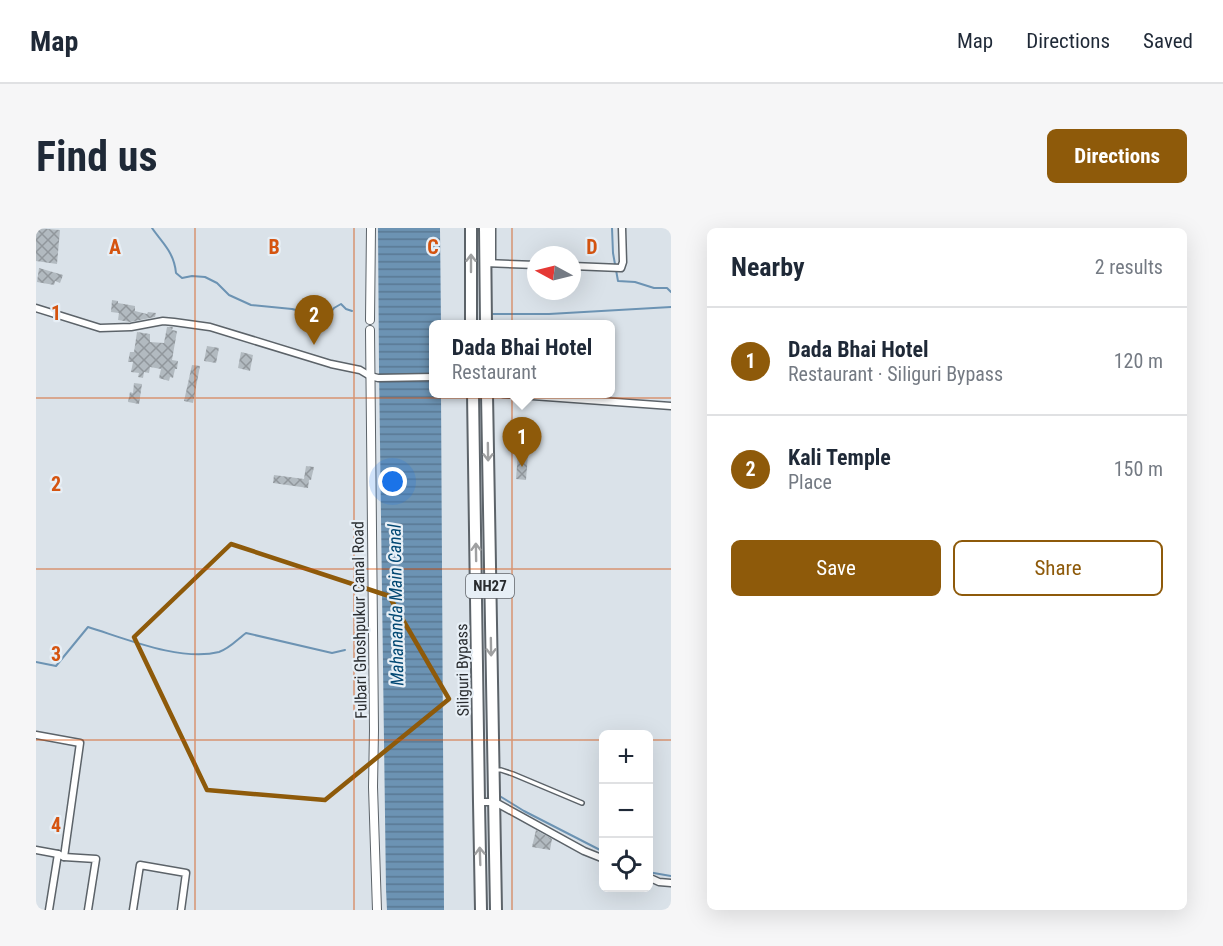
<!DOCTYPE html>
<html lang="en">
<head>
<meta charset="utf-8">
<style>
  :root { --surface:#fff; --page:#f6f6f7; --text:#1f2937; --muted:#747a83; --line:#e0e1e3; --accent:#8e5a0a }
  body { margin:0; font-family:"Roboto Condensed",sans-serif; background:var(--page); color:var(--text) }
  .controls { position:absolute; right:18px; bottom:18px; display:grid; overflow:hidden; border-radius:9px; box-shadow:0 6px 24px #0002 }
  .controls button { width:54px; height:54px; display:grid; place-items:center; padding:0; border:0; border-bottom:2px solid var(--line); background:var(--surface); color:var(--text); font:30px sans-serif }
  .compass { position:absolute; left:491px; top:18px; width:54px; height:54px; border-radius:50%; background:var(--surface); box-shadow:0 6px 24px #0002; rotate:277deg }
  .you { position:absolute; left:357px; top:254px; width:21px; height:21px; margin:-15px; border:4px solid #fff; border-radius:50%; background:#1a73e8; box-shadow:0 0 0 9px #1a73e833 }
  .badge { display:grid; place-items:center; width:39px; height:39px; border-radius:50%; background:var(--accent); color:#fff; font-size:20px; font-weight:700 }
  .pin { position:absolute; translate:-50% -50px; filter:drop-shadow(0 2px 3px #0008) }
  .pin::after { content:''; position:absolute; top:32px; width:21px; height:18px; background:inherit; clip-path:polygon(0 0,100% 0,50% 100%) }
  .popup { position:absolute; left:393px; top:92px; width:186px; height:78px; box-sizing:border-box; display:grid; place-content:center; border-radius:9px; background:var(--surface); filter:drop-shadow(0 2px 4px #0005); font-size:20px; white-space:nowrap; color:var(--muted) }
  .popup b { font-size:22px; color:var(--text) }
  .popup::after { content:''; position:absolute; left:50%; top:100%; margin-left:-12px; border:12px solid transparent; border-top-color:var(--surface) }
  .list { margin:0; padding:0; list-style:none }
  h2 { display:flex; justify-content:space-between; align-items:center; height:78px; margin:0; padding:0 24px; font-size:26px }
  h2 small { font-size:20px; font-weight:400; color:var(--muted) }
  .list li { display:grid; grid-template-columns:39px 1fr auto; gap:18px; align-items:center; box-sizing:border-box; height:108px; padding:0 24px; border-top:2px solid var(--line) }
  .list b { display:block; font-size:22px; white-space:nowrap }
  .list p { margin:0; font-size:20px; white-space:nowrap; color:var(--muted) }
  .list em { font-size:20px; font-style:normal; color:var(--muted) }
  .actions { display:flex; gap:12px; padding:18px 24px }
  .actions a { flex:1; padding:14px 0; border:2px solid var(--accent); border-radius:9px; text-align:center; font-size:21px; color:var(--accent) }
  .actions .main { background:var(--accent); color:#fff }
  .icon { flex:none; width:33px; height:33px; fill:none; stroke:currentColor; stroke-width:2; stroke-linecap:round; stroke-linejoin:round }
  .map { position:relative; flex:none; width:635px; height:682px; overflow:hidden; border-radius:9px }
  header { display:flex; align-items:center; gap:36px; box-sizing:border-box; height:84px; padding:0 30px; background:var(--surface); border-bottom:2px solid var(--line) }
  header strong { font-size:28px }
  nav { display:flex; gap:33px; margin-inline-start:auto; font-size:21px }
  .intro { display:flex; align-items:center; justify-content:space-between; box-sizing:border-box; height:144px; padding:0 36px }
  h1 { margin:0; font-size:42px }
  .button { padding:15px 27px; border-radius:9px; background:var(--accent); color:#fff; font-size:21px; font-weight:700 }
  main { display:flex; gap:36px; padding:0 36px }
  aside { flex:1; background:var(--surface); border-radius:9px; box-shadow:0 6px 24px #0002 }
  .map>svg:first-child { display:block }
  .water { fill:url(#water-rules) }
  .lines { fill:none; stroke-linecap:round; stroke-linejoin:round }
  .stream { stroke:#6c93b3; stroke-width:2 }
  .building { fill:url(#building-cross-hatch) }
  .service-casing { stroke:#5c6369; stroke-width:6 }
  .minor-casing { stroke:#5c6369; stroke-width:9 }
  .tertiary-casing { stroke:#5c6369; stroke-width:10 }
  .trunk-casing { stroke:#5c6369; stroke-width:14 }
  .service { stroke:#fff; stroke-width:3 }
  .minor { stroke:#fff; stroke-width:6 }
  .tertiary { stroke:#fff; stroke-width:8 }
  .trunk { stroke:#fff; stroke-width:10 }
  .oneway { stroke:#9fa0a1 }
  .marked { fill:none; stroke:#8e5a0a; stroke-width:4.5; stroke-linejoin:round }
  .grid { fill:none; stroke:#d55410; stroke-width:1.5; stroke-opacity:0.55 }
  .labels { text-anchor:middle; stroke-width:4.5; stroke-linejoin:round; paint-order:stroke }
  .shield { fill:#e7eff6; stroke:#62666b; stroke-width:1.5 }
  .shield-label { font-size:15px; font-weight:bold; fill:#292c2f }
  .street-label { font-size:16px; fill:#292c2f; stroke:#e7eff6 }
  .water-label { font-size:18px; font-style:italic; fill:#014772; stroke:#e7eff6 }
  .grid-label { font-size:20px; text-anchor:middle; font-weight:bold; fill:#d55410; stroke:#e7eff6; stroke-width:4.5; stroke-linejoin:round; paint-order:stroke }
</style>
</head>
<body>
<header>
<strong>Map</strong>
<nav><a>Map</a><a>Directions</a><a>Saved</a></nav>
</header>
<div class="intro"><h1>Find us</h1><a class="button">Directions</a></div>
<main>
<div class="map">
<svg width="635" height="682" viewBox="0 0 635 682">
  <defs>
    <pattern id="water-rules" width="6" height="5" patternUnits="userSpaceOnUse" patternTransform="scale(1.5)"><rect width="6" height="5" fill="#6c93b3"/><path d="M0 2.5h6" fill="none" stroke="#597892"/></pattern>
    <pattern id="building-cross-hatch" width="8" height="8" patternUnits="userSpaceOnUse" patternTransform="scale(1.5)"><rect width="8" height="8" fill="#b2bac0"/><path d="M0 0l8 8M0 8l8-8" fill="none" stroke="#91979c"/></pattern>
  </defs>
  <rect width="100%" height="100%" fill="#dae2e9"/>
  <path class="water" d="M342,0h62l1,96 -7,1v69h7l3,516h-57l-1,-21 -7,-520z"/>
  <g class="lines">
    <g class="stream">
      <path d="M116,0c11,16 22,24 24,45l6,5 10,-2 13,1 12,6 12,12 22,10 41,4 17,4 9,4 11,-2 5,-7 7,-4 5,5 6,2"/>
      <path d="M576,0l1,25 5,28 17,1 19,6h13l4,4"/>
      <path d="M452,86h61l122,-7"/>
      <path d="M0,434l20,4 32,-39c36,11 93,35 131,25 10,-3 19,-13 27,-19l86,20 13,-3"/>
      <path d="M462,567l26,16 80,41"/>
      <path d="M612,644l23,4"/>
    </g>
  </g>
  <g class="building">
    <path d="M0,0l24,2 -3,34 -21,-3z"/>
    <path d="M3,40l24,7 -3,8 -5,-2 -1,4 -17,-3z"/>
    <path d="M76,72l6,1v2l17,3v5l12,3 1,-2 8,1 -1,4 -25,5 -12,-2 1,-7 -8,-1z"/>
    <path d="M131,99h6l-1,3 5,1 -5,29 6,1 -1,8h-2l-2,9 -3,-1 -1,4 -10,-3 2,-9 -11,-2 -1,6 -5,-1 -1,6 -5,-1 1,-4 -8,-1 2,-10h-5l2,-10h4l3,-20 13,2v8l14,1z"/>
    <path d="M171,118l12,2 -3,15 -12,-2z"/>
    <path d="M205,124l12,3 -3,16 -12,-3z"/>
    <path d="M156,137l8,1 -7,37 -9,-2z"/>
    <path d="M98,155l8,1 -3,20 -11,-2 2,-10 3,1z"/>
    <path d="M482,225l10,1 -2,26 -10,-1z"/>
    <path d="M270,238l8,1 -3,13h-2l-1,8 -35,-5 1,-8 30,4z"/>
    <path d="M500,602l16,9 -2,11 -18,-3z"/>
  </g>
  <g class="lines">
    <g class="service-casing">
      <path id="service" d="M460,542h5l12,4 69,29"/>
    </g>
    <g class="minor-casing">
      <g id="minor">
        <path d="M456,0v35"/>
        <path d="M449,35l51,2"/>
        <path d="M536,38l49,2 2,-6 -1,-34"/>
        <path d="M0,80l64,20 31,-1 32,-6 11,1 36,5 121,37 29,6 10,6 8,2 56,-1"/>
        <path d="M467,166l168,12"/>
        <path d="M0,507l44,8 -16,114"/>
        <path d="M443,574h16l89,49 20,8"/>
        <path d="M0,622l22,4 6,3 32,2 -8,51"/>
        <path d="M612,649l11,5 12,1"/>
        <path d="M13,682l9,-56"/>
        <path d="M97,682l7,-45 46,8 -5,37"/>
      </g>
    </g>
    <g class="tertiary-casing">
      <g id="tertiary">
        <path d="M334,92l1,-92"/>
        <path d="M334,102l4,400 -1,57 4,123"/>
      </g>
    </g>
    <g class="trunk-casing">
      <g id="trunk">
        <path d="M435,0v97"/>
        <path d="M449,0l1,97"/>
        <path d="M437,166l6,408 2,108"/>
        <path d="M451,166l9,516"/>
      </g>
    </g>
    <use href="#service" class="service"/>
    <use href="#minor" class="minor"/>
    <use href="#tertiary" class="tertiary"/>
    <use href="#trunk" class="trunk"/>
  </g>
  <defs><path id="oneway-shaft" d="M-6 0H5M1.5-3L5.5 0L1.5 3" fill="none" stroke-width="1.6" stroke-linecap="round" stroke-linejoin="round" transform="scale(1.5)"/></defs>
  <g class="oneway">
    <use href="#oneway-shaft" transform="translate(435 35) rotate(-90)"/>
    <use href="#oneway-shaft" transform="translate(452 224) rotate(89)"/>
    <use href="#oneway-shaft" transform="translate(440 324) rotate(-91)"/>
    <use href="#oneway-shaft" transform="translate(455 419) rotate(89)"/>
    <use href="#oneway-shaft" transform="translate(444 628) rotate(-92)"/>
  </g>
  <path class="marked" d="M195,316l158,52 60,103 -124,101 -118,-10 -73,-153z"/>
  <path class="grid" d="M159,0v682M318,0v682M476,0v682M0,170h635M0,341h635M0,512h568M612,512h23"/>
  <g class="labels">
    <rect class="shield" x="430" y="346" width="48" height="24" rx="4.5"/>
    <g class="shield-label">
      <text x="454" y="363">NH27</text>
    </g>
    <g class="street-label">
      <text transform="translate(323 392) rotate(-91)" y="6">Fulbari Ghoshpukur Canal Road</text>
      <text transform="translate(426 442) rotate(-91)" y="6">Siliguri Bypass</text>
    </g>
    <g class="water-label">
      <text transform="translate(360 377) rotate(-91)" y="6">Mahananda Main Canal</text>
    </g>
  </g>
  <g class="grid-label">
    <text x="79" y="26">A</text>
    <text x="238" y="26">B</text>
    <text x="397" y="26">C</text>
    <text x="556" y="26">D</text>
    <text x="20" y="92">1</text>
    <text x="20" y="263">2</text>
    <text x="20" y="433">3</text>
    <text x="20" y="604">4</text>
  </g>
</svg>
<div class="controls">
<button>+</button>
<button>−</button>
<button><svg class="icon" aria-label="locate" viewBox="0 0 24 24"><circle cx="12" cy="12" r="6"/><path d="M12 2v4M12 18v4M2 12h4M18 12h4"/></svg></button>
</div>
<svg class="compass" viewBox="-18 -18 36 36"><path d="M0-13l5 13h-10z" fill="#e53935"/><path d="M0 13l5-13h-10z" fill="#747a83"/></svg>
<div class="you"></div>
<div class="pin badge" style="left:486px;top:239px">1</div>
<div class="popup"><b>Dada Bhai Hotel</b>Restaurant</div>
<div class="pin badge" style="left:278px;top:117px">2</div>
</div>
<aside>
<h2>Nearby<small>2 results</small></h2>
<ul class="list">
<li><span class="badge">1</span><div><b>Dada Bhai Hotel</b><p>Restaurant · Siliguri Bypass</p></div><em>120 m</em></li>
<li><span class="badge">2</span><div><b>Kali Temple</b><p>Place</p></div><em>150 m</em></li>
</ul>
<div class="actions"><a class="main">Save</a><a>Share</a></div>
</aside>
</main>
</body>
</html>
